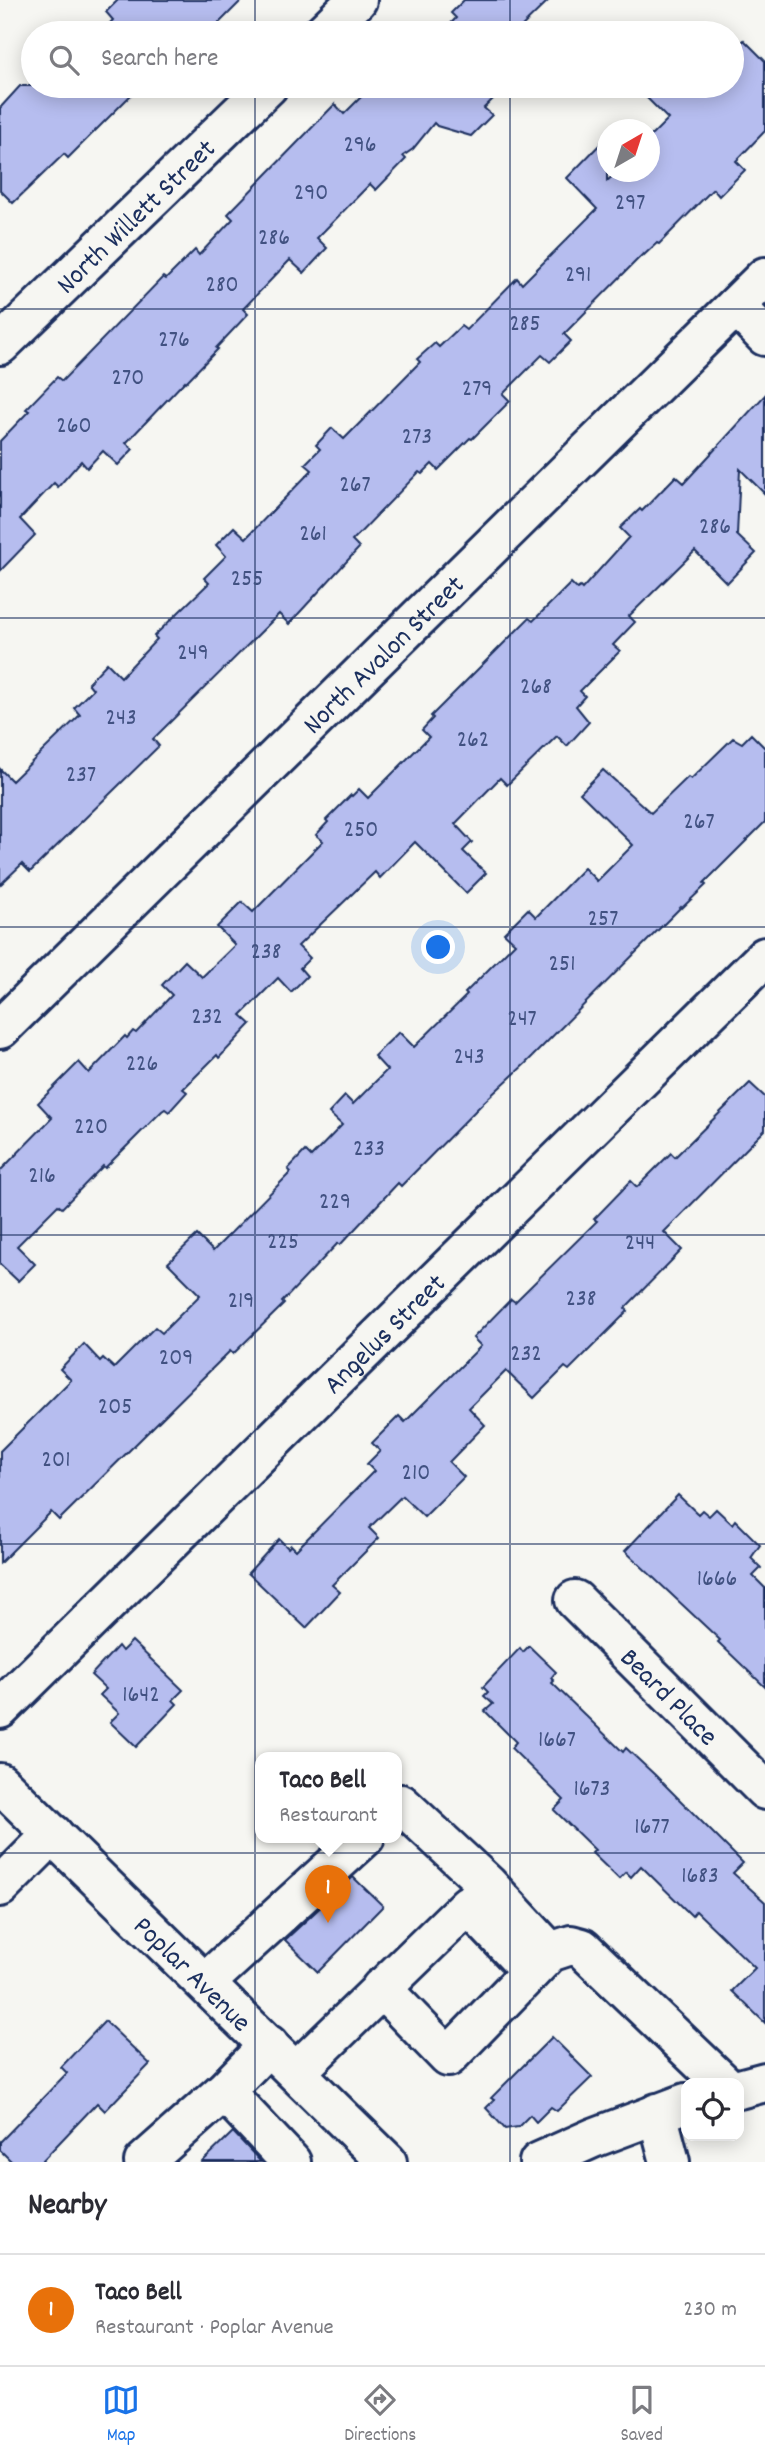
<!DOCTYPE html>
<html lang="en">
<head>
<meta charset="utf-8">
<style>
  :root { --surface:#fff; --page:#f2f2f3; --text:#2b2b33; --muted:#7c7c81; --line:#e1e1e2; --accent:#1a73e8 }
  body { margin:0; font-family:Dekko,sans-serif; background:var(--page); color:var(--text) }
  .controls { position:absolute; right:21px; bottom:21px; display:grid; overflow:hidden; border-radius:14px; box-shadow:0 4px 18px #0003 }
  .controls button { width:63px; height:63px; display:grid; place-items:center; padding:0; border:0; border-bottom:2px solid var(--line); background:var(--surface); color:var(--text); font:35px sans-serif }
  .compass { position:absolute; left:597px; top:119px; width:63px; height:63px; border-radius:50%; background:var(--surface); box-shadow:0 4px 18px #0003; rotate:39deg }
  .you { position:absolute; left:439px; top:948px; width:24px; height:24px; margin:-18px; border:5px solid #fff; border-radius:50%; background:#1a73e8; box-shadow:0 0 0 10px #1a73e833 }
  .badge { display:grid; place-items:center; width:46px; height:46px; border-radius:50%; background:var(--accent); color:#fff; font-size:23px; font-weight:700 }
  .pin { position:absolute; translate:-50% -58px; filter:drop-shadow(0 2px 4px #0008) }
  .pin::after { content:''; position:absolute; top:37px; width:24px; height:21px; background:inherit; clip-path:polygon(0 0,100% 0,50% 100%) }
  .popup { position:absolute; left:255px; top:1752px; width:147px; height:91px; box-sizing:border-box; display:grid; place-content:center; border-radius:14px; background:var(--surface); filter:drop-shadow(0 2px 5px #0005); font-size:23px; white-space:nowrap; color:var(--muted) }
  .popup b { font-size:26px; color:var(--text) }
  .popup::after { content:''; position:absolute; left:50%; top:100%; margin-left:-14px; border:14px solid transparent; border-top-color:var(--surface) }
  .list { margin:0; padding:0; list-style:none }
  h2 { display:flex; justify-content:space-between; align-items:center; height:91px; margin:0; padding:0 28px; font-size:30px }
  h2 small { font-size:23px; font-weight:400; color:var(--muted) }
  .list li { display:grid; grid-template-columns:46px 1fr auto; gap:21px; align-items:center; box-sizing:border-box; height:112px; padding:0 28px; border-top:2px solid var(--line) }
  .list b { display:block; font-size:26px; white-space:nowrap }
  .list p { margin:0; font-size:23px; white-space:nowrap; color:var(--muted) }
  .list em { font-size:23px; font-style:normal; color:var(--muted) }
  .icon { flex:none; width:38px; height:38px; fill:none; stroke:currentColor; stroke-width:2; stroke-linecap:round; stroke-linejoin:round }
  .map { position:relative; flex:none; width:765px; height:2162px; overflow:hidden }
  .search { position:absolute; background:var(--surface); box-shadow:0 4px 18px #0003; left:21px; right:21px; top:21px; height:77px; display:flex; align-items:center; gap:18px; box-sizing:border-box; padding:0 24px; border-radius:38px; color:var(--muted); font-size:26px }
  .sheet { height:203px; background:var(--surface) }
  nav { display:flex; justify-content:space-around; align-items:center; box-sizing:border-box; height:98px; border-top:2px solid var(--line); background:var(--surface); font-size:19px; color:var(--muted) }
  nav a { display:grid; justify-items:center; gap:4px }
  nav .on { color:var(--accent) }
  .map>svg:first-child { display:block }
  .building { fill:#b6bdef; stroke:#1b2f5e; stroke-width:2 }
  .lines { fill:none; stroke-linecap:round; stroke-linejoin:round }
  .minor-casing { stroke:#1b2f5e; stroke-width:44 }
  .major-casing { stroke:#1b2f5e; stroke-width:44 }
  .minor { stroke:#f6f6f2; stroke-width:38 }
  .major { stroke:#f6f6f2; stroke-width:38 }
  .grid { fill:none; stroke:#1b2f5e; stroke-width:2; stroke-opacity:0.55 }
  .labels { text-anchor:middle; stroke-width:7; stroke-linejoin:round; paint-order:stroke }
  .number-label { font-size:24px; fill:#425282 }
  .street-label { font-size:28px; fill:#1b2f5e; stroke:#f6f6f2 }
</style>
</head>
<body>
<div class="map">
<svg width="765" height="2162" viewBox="0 0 765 2162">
  <rect width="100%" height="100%" fill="#f6f6f2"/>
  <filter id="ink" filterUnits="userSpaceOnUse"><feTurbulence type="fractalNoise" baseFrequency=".0143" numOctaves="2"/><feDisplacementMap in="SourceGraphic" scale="14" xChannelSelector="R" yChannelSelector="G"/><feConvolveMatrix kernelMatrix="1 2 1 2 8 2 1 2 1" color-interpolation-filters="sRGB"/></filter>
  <g filter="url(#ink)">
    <g class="building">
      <path d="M118,0h124l-33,33h-109l13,-13 -7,-8z"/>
      <path d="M464,0h85l-34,33h-73l14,-15 -5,-5z"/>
      <path d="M744,40l21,21v70l-29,30 9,9 -26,26 -6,-7 -54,55 -2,-1 -13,12 -1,-1 -79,80 7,7 -21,21 -8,-7 -39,39 7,7 -38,38 -2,-1 -32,32 -6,-6 -10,10 -3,-2 -67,69 7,7 -70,76 -10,-10 -126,125 6,7 -129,126 -8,-8 -22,21v-116l12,12 68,-66 -6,-7 19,-19 -5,-6 19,-20 14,14 36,-38 -3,-3 55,-53 -5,-5 22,-22 -10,-11 18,-18 12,11 66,-68 -7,-6 15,-15 -4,-4 16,-17 12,11 76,-77 -3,-3 18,-16 4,4 22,-21 5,4 51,-52 5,6 75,-75 -30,-31 40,-41v44l10,-9h32v-34l19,-19 -33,-33h97v-34z"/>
      <path d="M20,86h120l-72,72 -4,-4 -51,49 -13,-13v-82z"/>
      <path d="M372,86h134l-22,22 8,7 -21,21 -34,-10 -3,-3 -21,26 -10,7 3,3 -30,31 -6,-6 -53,54 10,10 -23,25 -14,-13 -47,49 5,5 -32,34 2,1 -32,33 -1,-1 -59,62 7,6 -15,16 -15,-14 -16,17 -6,-7 -23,26 -4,-4 -34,36 15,16 -35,36v-130l29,-30 -3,-2 31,-32 5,4 101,-104 3,2 29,-29 4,5 34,-36 -5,-5 107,-110 9,10z"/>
      <path d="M765,395v99l-25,-25 -3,66 19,18 -29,30 -32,-32 -66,65 6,6 -22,23 7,6 -40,40 5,5 -9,10 13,16 -22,24 -10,-10 -50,49 -7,-7 -45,46 17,18 -9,9 23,22 -20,20 -51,-51 -35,36 -5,-6 -77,74 12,12 -10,10 7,8 -16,16 -13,-14 -37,37 10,9 -32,34 -2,-3 -34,34 4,3 -18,20 -4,-3 -3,2 -57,57 -2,-2 -41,42 -4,-3 -41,41 18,18 -17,17 -18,-17v-93l52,-53 -14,-15 41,-41 10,11 36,-37 2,2 6,-7 3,2 36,-38 -10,-10 23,-24 17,16 33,-32 -18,-18 25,-25 11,10 70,-71 -7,-6 12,-13 -2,-2 25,-25 1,1 7,-7 9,9 61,-61 -7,-7 11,-12 -2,-2 98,-98 4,3 38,-38 6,6 3,-2 2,2 47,-52 -9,-9 20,-19 2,2 34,-35 8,7z"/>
      <path d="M751,734l14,14v74l-61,61 2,2 -24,23 -1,-1 -155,156 -42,39 -83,84 -3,-3 -58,62 -2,-2 -56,59 2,2 -51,50 -3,-3 -171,169 -8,-8 -51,51v-112l71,-71 -11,-11 24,-25 16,17 3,-3 11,10 41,-41 7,6 38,-38 -32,-32 29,-28 16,16 78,-79 -3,-3 17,-18 6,6 31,-32 -13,-12 16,-17 8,8 34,-34 -13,-14 25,-24 15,15 53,-52 -2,-2 50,-50 -11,-10 24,-24 8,8 48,-49 13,13 36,-36 -53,-52 23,-23 48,43 37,-36 3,2 42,-41 9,5z"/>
      <path d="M750,1083l15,14v33l-101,102 18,18 -57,58 3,3 -59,59 -4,-3 -31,31 -28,-27 -37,37 16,17 -36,37 15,15 -40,40 -22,-21 -33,32 10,10 -47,47 8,7 -34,36 -58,-55 31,-34 9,9 3,-3 5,5 78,-79 -7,-7 13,-13 -8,-8 27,-27 6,6 76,-76 -8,-8 38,-39 4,3 82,-81 -3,-2 37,-38 6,6 34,-34 4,4z"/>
      <path d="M678,1495l20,19 4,-4 7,6 7,-7 16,15 3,-4 25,25 -9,13 10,10 -8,8 12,12v99l-47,-45 2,-2 -95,-89z"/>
      <path d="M132,1641l51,49 -10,10 4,4 -41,43 -26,-25 9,-9 -19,-18 6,-6 -15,-14 27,-29 4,5z"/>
      <path d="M529,1646l27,26 -5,6 3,3 -2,2 71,69 3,-4 29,27 88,88 -10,10 32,29v121l-33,-32 23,-23 -59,-57 -4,5 -51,-50 -10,11 -5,-5 -7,7 -27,-26 3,-3 -41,-40 10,-10 -53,-52 5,-6 -31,-31 8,-7 -9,-8 4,-4 -5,-5 37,-39 3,4z"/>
      <path d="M353,1877l30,29 -65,66 -33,-32z"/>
      <path d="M105,2021l45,43 -45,47 -8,-8 -56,59h-29l-12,-12v-8l67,-69 -6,-6z"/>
      <path d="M552,2037l40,40 -35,34 -6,-4 -15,15 -6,-7 -12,12 -13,2 -19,-21 8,-8 -3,-2z"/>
      <path d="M233,2132l28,30h-59z"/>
    </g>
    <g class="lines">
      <g class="minor-casing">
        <g id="minor">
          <path d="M323,33l34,-33"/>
          <path d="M736,306l29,30"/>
          <path id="s1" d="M0,345l268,-259"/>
          <path id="s2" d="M0,1029l765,-752"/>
          <path id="s3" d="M575,1600l190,190"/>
          <path id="s4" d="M0,1709l765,-752"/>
          <path d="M396,1809l5,-5 86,80 63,68"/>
          <path d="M0,1887l53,-53"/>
          <path d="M205,1983l160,-146"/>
          <path d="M381,1988l67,69 102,-105 21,-7 11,3 141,135"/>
          <path d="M296,2072l172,-167 63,66"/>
          <path d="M739,2089l26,-7"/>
          <path d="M224,2091l67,71"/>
          <path d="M657,2113l13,49"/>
          <path d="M144,2162l80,-71 45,-46"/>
          <path d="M539,2162l54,-24 93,-35"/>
        </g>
      </g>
      <g class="major-casing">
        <g id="major">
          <path id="s5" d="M0,1783l387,379"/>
        </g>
      </g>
      <use href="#minor" class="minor"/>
      <use href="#major" class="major"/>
    </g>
  </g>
  <path class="grid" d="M255,0v33M510,0v33M255,86v2076M510,86v2076M0,309h765M0,618h765M0,927h765M0,1235h765M0,1544h765M0,1853h765"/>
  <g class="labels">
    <g class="number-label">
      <text x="360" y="151">296</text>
      <text x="311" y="199">290</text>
      <text x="630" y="209">297</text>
      <text x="274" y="244">286</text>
      <text x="578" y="281">291</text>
      <text x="222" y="291">280</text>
      <text x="525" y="330">285</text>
      <text x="174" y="346">276</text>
      <text x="128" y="384">270</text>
      <text x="477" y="395">279</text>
      <text x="74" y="432">260</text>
      <text x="417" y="443">273</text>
      <text x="355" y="491">267</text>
      <text x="715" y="533">286</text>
      <text x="313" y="540">261</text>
      <text x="247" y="585">255</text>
      <text x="193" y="659">249</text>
      <text x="536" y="693">268</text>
      <text x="121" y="724">243</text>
      <text x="473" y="746">262</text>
      <text x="81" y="781">237</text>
      <text x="699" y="828">267</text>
      <text x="361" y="836">250</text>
      <text x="603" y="925">257</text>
      <text x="266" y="958">238</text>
      <text x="562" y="970">251</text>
      <text x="207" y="1023">232</text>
      <text x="522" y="1025">247</text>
      <text x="469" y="1063">243</text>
      <text x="142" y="1070">226</text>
      <text x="91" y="1133">220</text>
      <text x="369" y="1155">233</text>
      <text x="42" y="1182">216</text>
      <text x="335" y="1208">229</text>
      <text x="283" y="1248">225</text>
      <text x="640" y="1249">244</text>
      <text x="581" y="1305">238</text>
      <text x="241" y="1307">219</text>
      <text x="526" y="1360">232</text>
      <text x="176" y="1364">209</text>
      <text x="115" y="1413">205</text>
      <text x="56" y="1466">201</text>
      <text x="416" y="1479">210</text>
      <text x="717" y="1585">1666</text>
      <text x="141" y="1701">1642</text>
      <text x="557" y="1746">1667</text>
      <text x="592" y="1795">1673</text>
      <text x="652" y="1833">1677</text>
      <text x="700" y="1882">1683</text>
    </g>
    <g class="street-label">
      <text dy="10" stroke="none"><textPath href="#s1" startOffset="187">North Willett Street</textPath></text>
      <text dy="10" stroke="none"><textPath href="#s2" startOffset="536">North Avalon Street</textPath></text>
      <text dy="10" stroke="none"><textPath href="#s4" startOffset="537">Angelus Street</textPath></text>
      <text dy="10" stroke="none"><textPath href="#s3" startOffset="135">Beard Place</textPath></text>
      <text dy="10" stroke="none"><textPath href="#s5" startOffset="271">Poplar Avenue</textPath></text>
    </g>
  </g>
</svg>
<div class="controls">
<button><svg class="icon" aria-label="locate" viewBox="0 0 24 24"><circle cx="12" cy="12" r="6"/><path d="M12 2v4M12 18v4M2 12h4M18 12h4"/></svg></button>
</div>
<svg class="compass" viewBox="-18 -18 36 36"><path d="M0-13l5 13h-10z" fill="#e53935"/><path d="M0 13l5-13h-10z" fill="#7c7c81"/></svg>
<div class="you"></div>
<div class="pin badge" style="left:328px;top:1923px;background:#e8710a">1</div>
<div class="popup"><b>Taco Bell</b>Restaurant</div>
<div class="search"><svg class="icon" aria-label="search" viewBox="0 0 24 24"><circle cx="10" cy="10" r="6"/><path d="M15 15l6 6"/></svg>Search here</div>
</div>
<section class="sheet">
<h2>Nearby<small></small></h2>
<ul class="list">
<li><span class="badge" style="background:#e8710a">1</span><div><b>Taco Bell</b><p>Restaurant · Poplar Avenue</p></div><em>230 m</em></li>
</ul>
</section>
<nav>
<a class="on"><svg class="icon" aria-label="map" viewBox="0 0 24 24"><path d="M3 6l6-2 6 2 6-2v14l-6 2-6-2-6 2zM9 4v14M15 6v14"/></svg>Map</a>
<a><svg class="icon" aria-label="directions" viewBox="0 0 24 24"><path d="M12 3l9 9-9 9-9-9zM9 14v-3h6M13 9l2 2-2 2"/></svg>Directions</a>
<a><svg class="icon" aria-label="saved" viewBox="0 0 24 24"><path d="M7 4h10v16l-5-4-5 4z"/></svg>Saved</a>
</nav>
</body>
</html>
